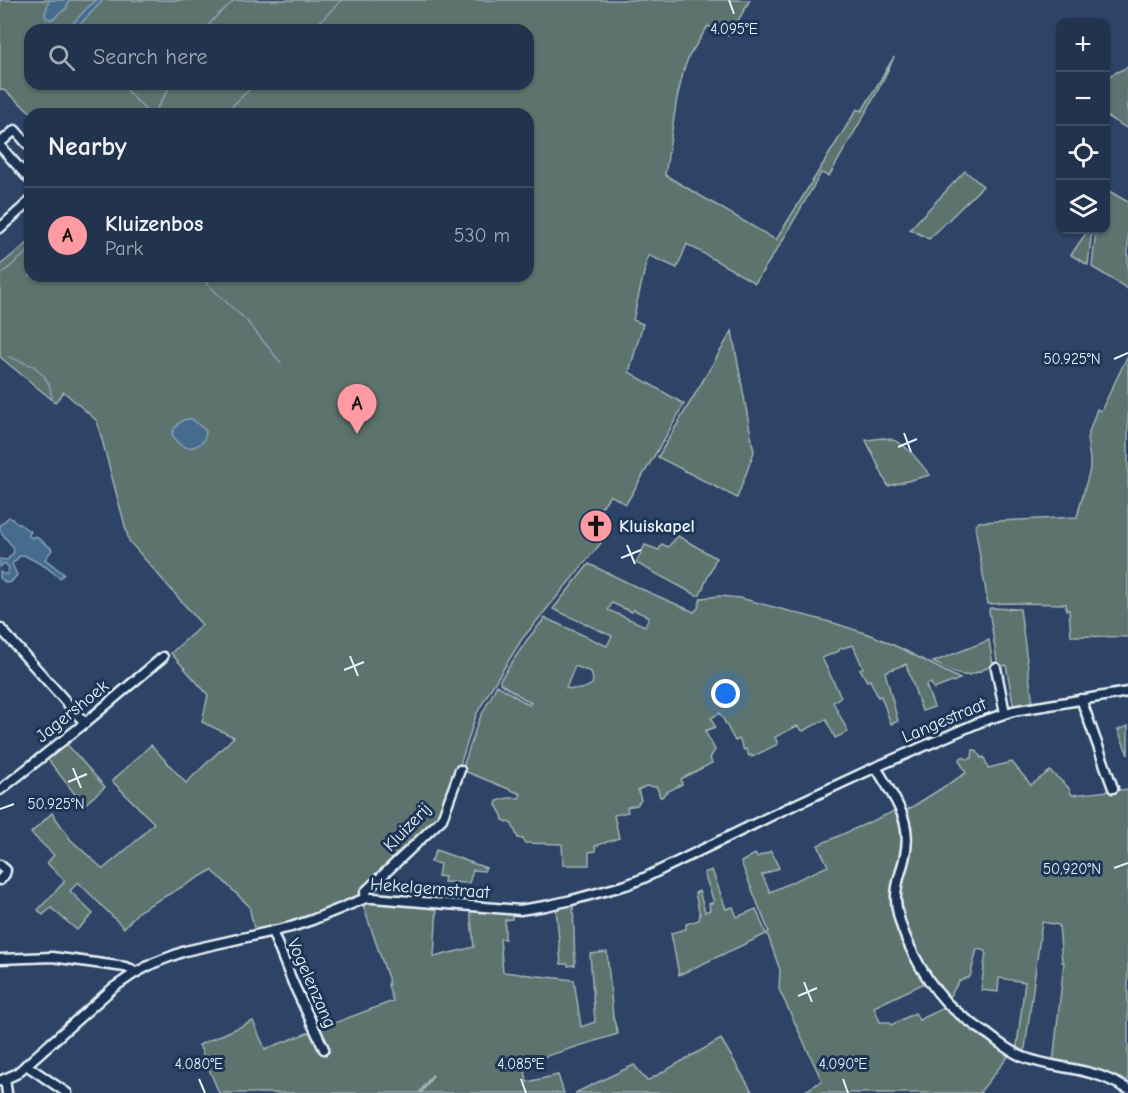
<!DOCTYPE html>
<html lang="en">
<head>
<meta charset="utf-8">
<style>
  :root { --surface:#22334d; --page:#2e3f57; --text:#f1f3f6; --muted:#a2aab6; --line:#3f4e65; --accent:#ff9aa2 }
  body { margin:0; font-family:"Comic Neue",sans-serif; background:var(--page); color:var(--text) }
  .controls { position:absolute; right:18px; top:18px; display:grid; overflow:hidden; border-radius:12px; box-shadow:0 2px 4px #0004 }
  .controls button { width:54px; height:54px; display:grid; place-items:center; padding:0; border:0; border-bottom:2px solid var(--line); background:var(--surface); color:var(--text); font:30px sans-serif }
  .you { position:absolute; left:726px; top:694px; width:21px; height:21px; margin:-15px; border:4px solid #fff; border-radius:50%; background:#1a73e8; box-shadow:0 0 0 9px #1a73e833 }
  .badge { display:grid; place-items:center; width:39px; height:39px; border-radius:50%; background:var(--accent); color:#111; font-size:20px; font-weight:700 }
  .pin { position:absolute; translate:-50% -50px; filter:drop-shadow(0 2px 3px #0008) }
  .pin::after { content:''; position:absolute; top:32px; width:21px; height:18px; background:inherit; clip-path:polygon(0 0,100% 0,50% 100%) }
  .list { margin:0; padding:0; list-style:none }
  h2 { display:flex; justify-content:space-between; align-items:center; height:78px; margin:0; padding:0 24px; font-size:26px }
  h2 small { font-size:20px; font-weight:400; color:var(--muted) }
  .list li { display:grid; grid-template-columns:39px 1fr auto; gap:18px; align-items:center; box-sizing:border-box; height:96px; padding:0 24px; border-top:2px solid var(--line) }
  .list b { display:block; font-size:22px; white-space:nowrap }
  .list p { margin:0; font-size:20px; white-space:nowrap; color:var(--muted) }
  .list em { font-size:20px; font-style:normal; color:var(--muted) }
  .icon { flex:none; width:33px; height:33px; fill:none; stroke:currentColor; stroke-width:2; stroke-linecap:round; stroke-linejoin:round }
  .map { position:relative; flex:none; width:1128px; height:1093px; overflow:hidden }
  .search { position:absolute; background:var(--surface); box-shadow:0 2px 4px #0004; left:24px; top:24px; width:510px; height:66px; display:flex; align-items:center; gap:15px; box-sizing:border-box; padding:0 21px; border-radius:18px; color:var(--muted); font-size:22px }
  .panel { position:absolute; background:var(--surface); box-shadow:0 2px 4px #0004; left:24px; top:108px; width:510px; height:174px; border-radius:18px }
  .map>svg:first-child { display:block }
  .green { fill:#5d736e; stroke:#a2b2b3; stroke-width:1.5; fill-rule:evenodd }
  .water { fill:#456c8d; stroke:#86a1b8; stroke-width:1.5 }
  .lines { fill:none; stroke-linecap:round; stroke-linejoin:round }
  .stream { stroke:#86a1b8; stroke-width:1.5 }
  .minor-casing { stroke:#e8f1f8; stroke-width:13 }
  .minor { stroke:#1d3557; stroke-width:8 }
  .ticks { fill:none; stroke:#e8f1f8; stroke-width:2 }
  .labels { text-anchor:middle; stroke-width:6; stroke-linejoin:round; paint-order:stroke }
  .poi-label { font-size:18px; font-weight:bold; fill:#e8f1f8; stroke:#1d3557; text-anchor:start }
  .street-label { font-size:18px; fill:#e8f1f8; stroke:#1d3557 }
  .ticks-label { font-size:15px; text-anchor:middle; fill:#e8f1f8; stroke:#1d3557; stroke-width:6; stroke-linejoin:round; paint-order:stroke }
</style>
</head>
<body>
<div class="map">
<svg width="1128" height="1093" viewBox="0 0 1128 1093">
  <rect width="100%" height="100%" fill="#2d4467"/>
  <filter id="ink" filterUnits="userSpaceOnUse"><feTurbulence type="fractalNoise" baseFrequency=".0167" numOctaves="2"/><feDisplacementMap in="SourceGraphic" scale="12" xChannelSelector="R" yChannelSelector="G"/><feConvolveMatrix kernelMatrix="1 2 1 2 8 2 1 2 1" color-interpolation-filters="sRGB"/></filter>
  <g filter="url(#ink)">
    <g class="green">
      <path d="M0,0h750l-21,36 -21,-10 -19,30 -5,13 -7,29 -12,77 111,65 81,-131 5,2 32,-54 -4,9 -16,32 -45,78 -8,-3 -40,70 -26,40 -68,-39 -10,24 -29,-13 -15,65 10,4 -14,48 55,32 -15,27 -43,73 -16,-9 -25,37 16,11 -79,96 -30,48 -16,28 -16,50 -21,55 -83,77c-31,17 -67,27 -101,35l-6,-26 -37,-36 -73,41 -15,17 -46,-46 -8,9 23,23 -16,16 -26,-22 -8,7 -5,-5 27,-29 -18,-18 7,-8 -23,-22 21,-20 19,27 32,29 32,-27 19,-19 -42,-42 39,-36 35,38 48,-46 -32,-15 6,-27 -37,-42 31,-28 -73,-84 -32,-120 -33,-29 -9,10 -55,-45v-92l30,-24v35h498v-162h-495l-28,-23 -5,-2zM30,30h498v54h-498z"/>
      <path d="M1128,67v62l-22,-13v-39z"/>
      <path d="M965,171l18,15 -54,53 -19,-10z"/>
      <path d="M1109,191l19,11v87l-36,-22 4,-37h10v-34z"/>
      <path d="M1088,230h4l-4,35 -17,-10z"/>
      <path d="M732,331l22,121 -17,46 -79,-41z"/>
      <path d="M1128,355v282l-57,-1 -2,-26h-3v-6l-58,-1 -20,1 -13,-78 4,-4 98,-5 13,-48v-9l-3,-22 10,-29 4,2z"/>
      <path d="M883,438c22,1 34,22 47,37l-42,11 -22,-46z"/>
      <path d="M678,536l38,22 -16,37h-4l-60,-32 9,-18 14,5 3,-6 6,3z"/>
      <path d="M589,564l50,24 55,24 4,-4 3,-10 19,-2 20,2 97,26 37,12 30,14 56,29 -26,10 -3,-6 -5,2 8,22 -12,4 -16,-47 -21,8 13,49 -7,3 -10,-28 -3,1 -8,-17 -3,1 -7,-12 3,-1 -10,-23 -14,4v2l-17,7 19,39 -8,5 15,30 -13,6 -9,-19 -23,12 -6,-5 -22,11 3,7 -26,13 -1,-2 -2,1 -3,-7 -2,1 -5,-11 -4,2 -15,-28 -9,5 4,9 -10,4 10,19 -5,8 2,5 -31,16 1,5 -17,9 -3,4h-2l-3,-10 -11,-1 -8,4 3,10 -4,5 -10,2 1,5 -14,3 5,23 -24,8 1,5 -7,1v13h-26l-1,-21 -37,-1 -2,-4 -5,-1 -6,-14 -9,-4 -1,-5 -6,-10 1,-4 11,-3h11l2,-4 -59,-24 16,-48 19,-37 32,20 2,-2 -28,-18 -3,-2v-3l27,-40 18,-22 62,28 5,-10 -59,-27zM612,603l20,9 2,-2 15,7 -4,9 -37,-16zM575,666l16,6 2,8 -1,4c-8,6 -16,6 -26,4z"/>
      <path d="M990,608l30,1 13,95 -19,4 -8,-43 -8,2 -9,-57z"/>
      <path d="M989,640l4,25c-32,16 -30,12 -60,-3z"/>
      <path d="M1128,726v29l-10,-25z"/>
      <path d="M65,742l40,45 -20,17 -4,-2 -35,-45z"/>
      <path d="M973,750h3l5,8 3,-1 4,11 24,-6 19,23 19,-14 18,16 4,8 56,-6v298l-75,-24 11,-101h-2l-3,-37 -17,-3 -18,134 -8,-3 9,-71 -26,-4 -1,14 -17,-2 5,-39 -9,-2 -7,28 -11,4 -12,20 -31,-45 -19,-54 9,-39 -2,-51 62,-39 -7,-13 3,-3 6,2 4,-1z"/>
      <path d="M899,809l6,22 -10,73 34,77 -55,26 6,15h9l2,3 24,-12 4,7 27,-13 65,46 -31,39 1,1h-179l20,-12 -43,-92 1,-19 -13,-37 2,-1 -28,-70 14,-8 2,3 14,-6 8,17 -17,7 8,17 58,-26 -10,-21z"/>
      <path d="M436,850l50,18 -2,3 -11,-1 -4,13 -25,-1 1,-5 -7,-1 2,-12 -9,-2z"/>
      <path d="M712,870l14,39 7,-2 4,10 19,-8 10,25 -87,41 -8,-42 15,-4v-5l13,-4 1,-5 -5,-22 4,-2 6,21 5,-2 -1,-6 5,-2 -10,-29z"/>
      <path d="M369,901l68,5 -3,51 40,-10 -4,-38 42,3v7l-7,1v19h-5l3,33 71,8 7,47 14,-5 -5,-68 17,-2 6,65 5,17 -94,29 3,19 31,-7 6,18h-143l12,-17 -1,-1 -13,18h-200l-20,-48 54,-24 12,28 128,-48 -5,-16h1l-1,-7 -26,-76z"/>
      <path d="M573,903l2,62 -7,1v-2h-7l-5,-57z"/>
      <path d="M721,1039l32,54h-178l59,-28 13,16z"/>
    </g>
    <g class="water">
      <path d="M49,0h20l-3,9 -8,5 -3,4 -5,1 -4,-1 -1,-4z"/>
      <path d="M97,0h6l-28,30h-8l19,-21z"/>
      <path d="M187,419h5l14,12c0,15 -17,21 -28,12 -2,-2 -4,-6 -6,-9 2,-6 8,-14 15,-15z"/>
      <path d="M9,517l22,15 -3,3 4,3 3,-2 16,12 1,2 -7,9 19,15 -4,4 -14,-11 -22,-12 -4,1 -8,8 5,11 -6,7 -5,1 -6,-5v-6l3,2h4l2,-6 -4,-5 -5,4v-8l7,1 7,-8 -1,-5 -13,-16v-6z"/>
    </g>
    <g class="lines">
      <g class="stream">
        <path d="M205,30c8,-12 19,-21 30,-30"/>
        <path d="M311,30l31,-30"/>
        <path d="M121,84l28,30"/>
        <path d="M153,114l19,-30"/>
        <path d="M224,114l31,-30"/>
        <path d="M0,275l30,-25"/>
        <path d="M136,276l1,2 8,-2"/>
        <path d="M188,276l13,4"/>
        <path d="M205,282l17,16"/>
        <path d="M224,300l20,18"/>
        <path d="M246,320l35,43"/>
        <path d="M9,357l24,9"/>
        <path d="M34,366l9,9"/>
        <path d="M44,376l5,8 4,18"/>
      </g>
      <g class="minor-casing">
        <g id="minor">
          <path d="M0,143l15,-13 15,17"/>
          <path d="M0,146l30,34"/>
          <path d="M0,228l30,-27"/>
          <path d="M0,628l85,95"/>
          <path d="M996,668l9,45"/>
          <path d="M1081,699l32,89"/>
          <path d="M876,767c17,30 37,52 29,88 -3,16 -10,29 -9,45 2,32 28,78 49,101 12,13 29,24 44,34 10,8 22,17 34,22 23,9 48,10 71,17 12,3 23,9 34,15"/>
          <path d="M0,790l85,-67 78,-66"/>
          <path d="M0,865l6,5 -1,4 -5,6"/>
          <path d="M366,898l-1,-6 77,-73 18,-49"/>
          <path d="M272,931l21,52 31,66"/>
          <path d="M0,959l52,-2 73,10 6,2 4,4"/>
          <path d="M26,1065l41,28"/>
          <path d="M5,1079l2,14"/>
          <path d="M0,1081l16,-7 97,-86 22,-15 19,-10 31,-12 106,-24 21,-7 54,-22h7l147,12 25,-4 27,-6 54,-15 18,-7 135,-66 97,-45 104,-45 33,-11 115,-19"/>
        </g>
      </g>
      <use href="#minor" class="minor"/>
    </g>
  </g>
  <path class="ticks" d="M729,0l5,14M1114,359l14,-6M904,433l7,19M898,447l19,-8M627,545l8,19M621,558l20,-8M350,656l8,20M344,670l20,-8M73,768l8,20M68,782l19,-8M0,809l14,-5M1114,868l14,-5M804,982l8,20M798,996l19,-8M199,1079l6,14M521,1079l5,14M843,1079l5,14"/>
  <defs>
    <g id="church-disc" transform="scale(1.725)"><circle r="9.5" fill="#ff9aa2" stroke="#1d3557"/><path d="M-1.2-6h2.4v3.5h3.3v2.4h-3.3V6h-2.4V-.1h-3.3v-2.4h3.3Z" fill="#111"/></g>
  </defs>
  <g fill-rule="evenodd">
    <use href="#church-disc" x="596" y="526"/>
  </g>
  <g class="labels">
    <g class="poi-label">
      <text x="619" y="532">Kluiskapel</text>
    </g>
    <g class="street-label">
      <text transform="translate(72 711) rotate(-39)" y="6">Jagershoek</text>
      <text transform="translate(944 720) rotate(-23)" y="6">Langestraat</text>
      <text transform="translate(407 827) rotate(-46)" y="6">Kluizerij</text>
      <text transform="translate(430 888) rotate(4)" y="6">Hekelgemstraat</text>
      <text transform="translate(312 983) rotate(66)" y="6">Vogelenzang</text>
    </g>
  </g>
  <g class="ticks-label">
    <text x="734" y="34">4.095°E</text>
    <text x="1072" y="364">50.925°N</text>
    <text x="56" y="809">50.925°N</text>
    <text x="1072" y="874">50.920°N</text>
    <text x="199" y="1069">4.080°E</text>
    <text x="521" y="1069">4.085°E</text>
    <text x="843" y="1069">4.090°E</text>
  </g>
</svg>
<div class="controls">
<button>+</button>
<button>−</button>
<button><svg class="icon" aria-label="locate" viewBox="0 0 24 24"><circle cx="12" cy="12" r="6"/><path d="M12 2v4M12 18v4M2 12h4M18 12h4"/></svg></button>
<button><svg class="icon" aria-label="layers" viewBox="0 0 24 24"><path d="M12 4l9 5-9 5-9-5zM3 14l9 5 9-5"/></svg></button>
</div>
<div class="you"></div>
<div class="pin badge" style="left:357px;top:434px">A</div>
<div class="search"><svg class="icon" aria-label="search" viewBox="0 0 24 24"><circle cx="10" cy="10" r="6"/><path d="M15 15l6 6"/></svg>Search here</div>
<section class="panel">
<h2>Nearby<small></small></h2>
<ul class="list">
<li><span class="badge">A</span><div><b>Kluizenbos</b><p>Park</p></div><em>530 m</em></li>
</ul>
</section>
</div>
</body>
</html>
